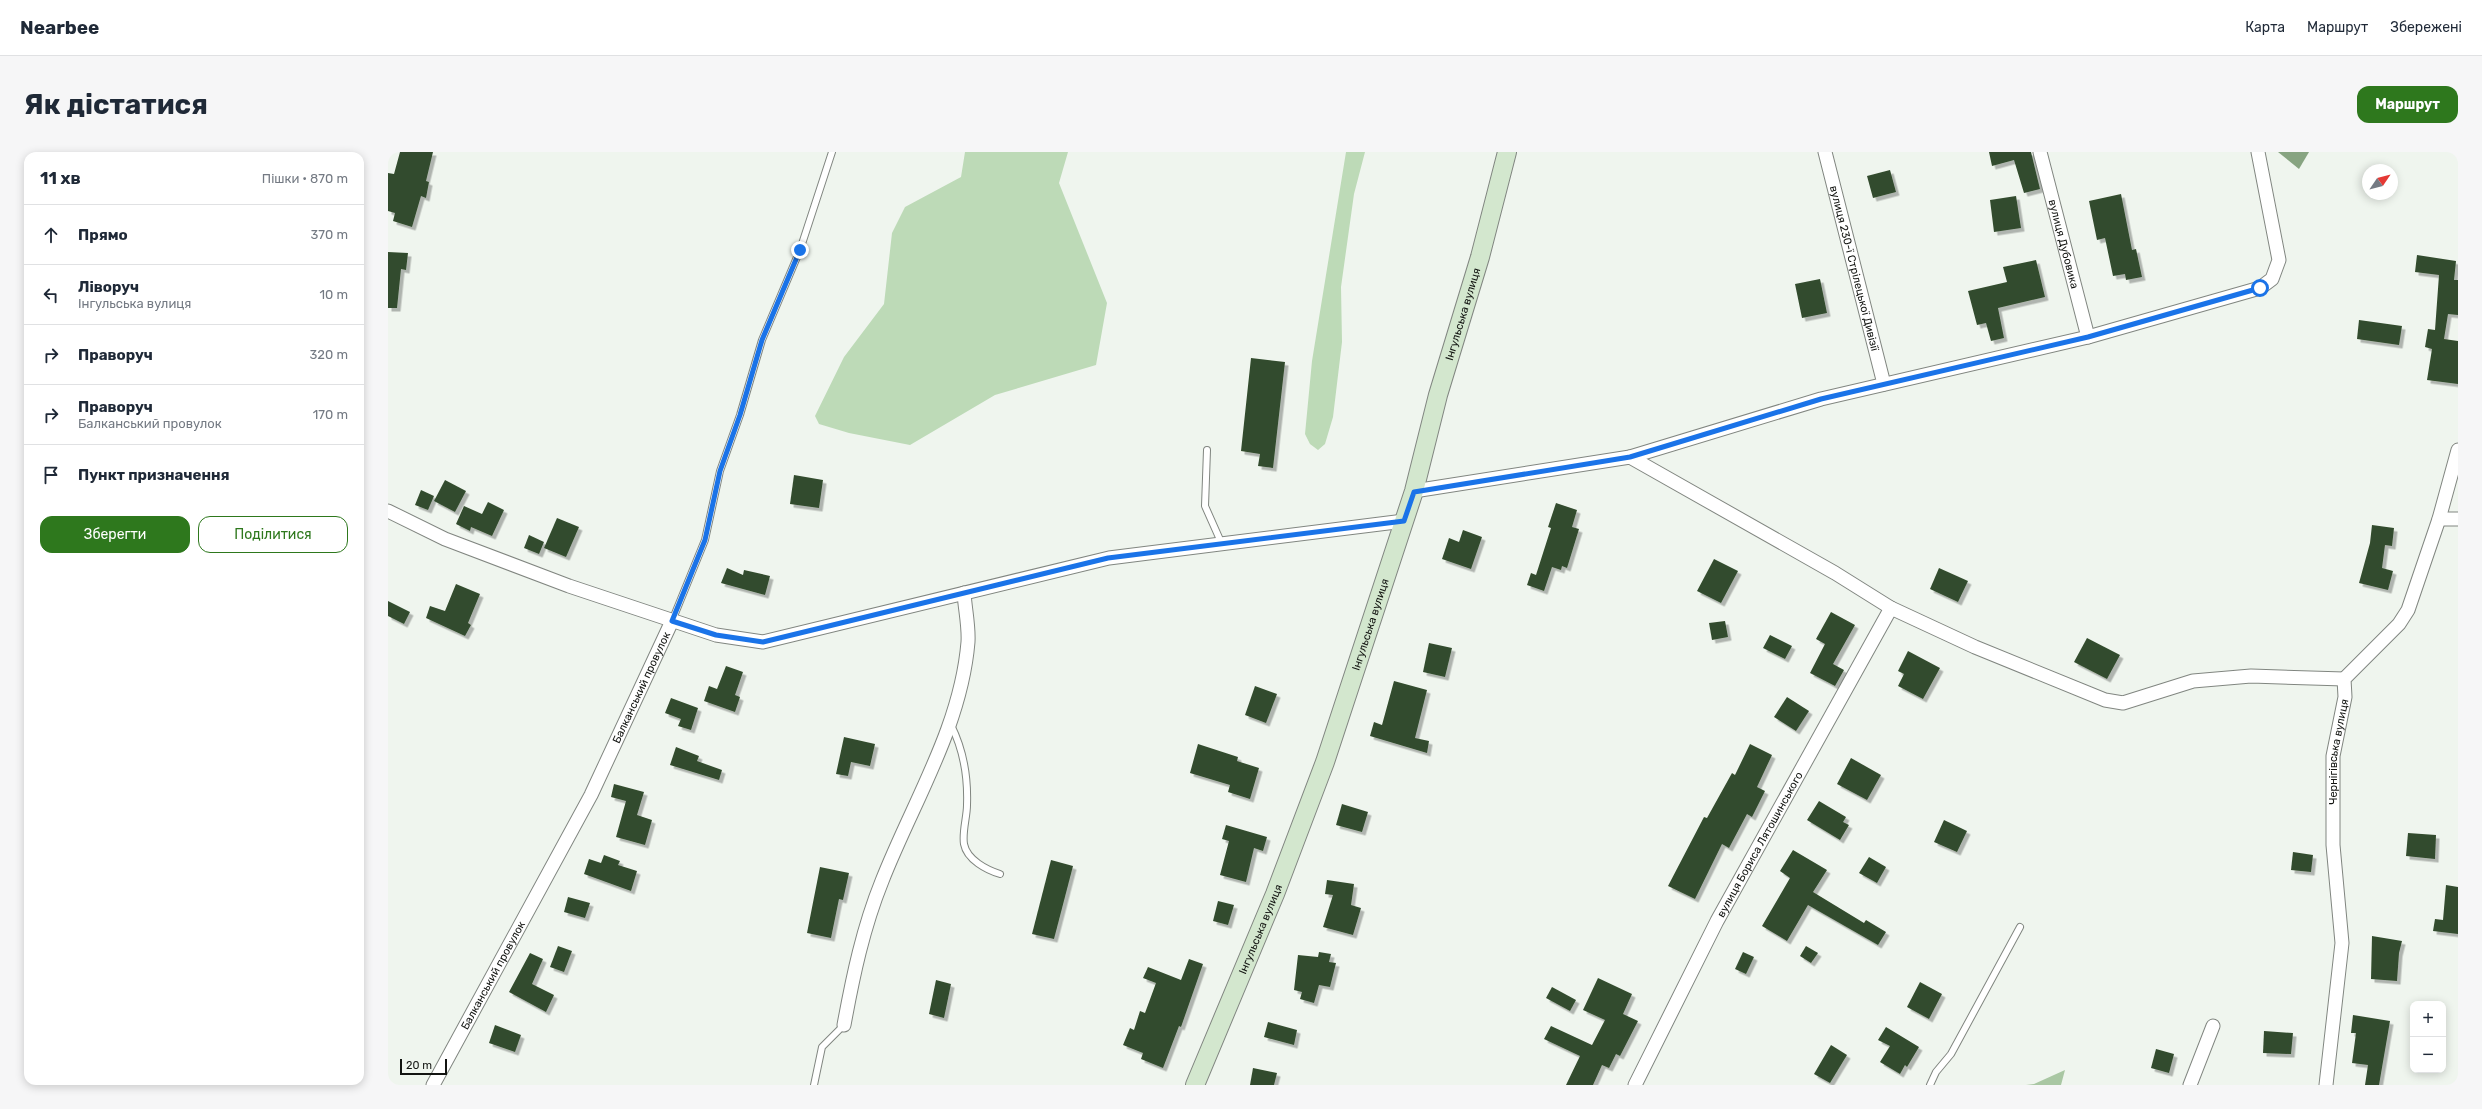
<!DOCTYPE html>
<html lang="uk">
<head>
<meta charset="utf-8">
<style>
  :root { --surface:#fff; --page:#f6f6f7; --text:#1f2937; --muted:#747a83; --line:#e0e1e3; --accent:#2e781d }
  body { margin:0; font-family:Rubik,sans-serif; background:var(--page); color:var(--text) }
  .controls { position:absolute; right:12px; bottom:12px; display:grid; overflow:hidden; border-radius:8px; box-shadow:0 2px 10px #0003 }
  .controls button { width:36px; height:36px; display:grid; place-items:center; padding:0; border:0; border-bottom:1px solid var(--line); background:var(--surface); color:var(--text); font:20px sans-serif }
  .compass { position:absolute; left:1974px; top:12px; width:36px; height:36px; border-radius:50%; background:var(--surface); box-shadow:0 2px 10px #0003; rotate:55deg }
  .scale { position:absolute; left:12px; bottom:10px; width:47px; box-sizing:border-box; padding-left:4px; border:2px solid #121411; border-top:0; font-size:11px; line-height:14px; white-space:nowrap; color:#121411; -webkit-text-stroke:3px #eff5ee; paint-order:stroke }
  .stop { position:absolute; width:12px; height:12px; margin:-9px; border:3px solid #1a73e8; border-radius:50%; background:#fff }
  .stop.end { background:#1a73e8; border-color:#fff; box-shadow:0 1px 4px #0008 }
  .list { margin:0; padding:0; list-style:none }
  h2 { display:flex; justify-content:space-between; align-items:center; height:52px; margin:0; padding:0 16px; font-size:17px }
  h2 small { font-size:13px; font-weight:400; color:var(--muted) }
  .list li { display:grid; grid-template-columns:26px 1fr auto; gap:12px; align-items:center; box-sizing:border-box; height:60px; padding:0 16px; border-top:1px solid var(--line) }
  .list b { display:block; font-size:15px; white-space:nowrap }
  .list p { margin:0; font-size:13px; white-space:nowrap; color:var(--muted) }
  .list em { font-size:13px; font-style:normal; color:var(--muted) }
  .actions { display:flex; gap:8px; padding:12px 16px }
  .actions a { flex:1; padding:9px 0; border:1px solid var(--accent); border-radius:12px; text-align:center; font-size:14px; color:var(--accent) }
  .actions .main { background:var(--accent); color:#fff }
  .icon { flex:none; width:22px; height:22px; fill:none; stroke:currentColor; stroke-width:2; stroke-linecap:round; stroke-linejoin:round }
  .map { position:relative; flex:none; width:2070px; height:933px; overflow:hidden; border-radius:12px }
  header { display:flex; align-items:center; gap:24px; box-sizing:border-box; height:56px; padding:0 20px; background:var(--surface); border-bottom:1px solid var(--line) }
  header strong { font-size:19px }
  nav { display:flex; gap:22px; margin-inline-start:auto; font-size:14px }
  .intro { display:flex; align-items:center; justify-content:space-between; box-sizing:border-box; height:96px; padding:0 24px }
  h1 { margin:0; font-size:28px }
  .button { padding:10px 18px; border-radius:12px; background:var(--accent); color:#fff; font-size:14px; font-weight:700 }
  main { display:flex; gap:24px; padding:0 24px }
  aside { flex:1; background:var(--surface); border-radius:12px; box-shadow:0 2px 10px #0003 }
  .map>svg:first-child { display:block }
  .green { fill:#bddab7 }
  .forest { fill:#a9c7a3 }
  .water { fill:#87a481 }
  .building { fill:#334c2d; filter:url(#shadow) }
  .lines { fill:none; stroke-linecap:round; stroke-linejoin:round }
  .lane-casing { stroke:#818680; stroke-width:8 }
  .street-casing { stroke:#818680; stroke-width:15 }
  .secondary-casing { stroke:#818680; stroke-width:20 }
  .lane { stroke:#fff; stroke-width:6 }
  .street { stroke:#fff; stroke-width:13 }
  .secondary { stroke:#d3e7ce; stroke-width:18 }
  .route { stroke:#1a73e8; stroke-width:5 }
  .labels { text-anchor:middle; stroke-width:4; stroke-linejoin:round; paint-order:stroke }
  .street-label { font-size:11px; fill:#121411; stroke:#eff5ee }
</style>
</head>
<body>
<header>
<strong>Nearbee</strong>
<nav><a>Карта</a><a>Маршрут</a><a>Збережені</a></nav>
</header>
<div class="intro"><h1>Як дістатися</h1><a class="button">Маршрут</a></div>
<main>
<aside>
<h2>11 хв<small>Пішки · 870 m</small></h2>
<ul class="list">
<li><svg class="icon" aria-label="ahead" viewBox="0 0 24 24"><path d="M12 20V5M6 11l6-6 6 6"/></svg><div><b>Прямо</b></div><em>370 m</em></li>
<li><svg class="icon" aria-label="left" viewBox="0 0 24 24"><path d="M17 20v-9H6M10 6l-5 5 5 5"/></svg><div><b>Ліворуч</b><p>Інгульська вулиця</p></div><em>10 m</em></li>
<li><svg class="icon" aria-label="right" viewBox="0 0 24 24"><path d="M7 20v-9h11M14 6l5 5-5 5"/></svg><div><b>Праворуч</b></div><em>320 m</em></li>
<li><svg class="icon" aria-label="right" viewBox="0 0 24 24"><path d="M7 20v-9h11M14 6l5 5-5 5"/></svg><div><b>Праворуч</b><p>Балканський провулок</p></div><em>170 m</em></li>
<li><svg class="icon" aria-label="arrive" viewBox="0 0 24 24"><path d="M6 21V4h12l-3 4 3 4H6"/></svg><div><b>Пункт призначення</b></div></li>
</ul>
<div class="actions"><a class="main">Зберегти</a><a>Поділитися</a></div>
</aside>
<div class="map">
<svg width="2070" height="933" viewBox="0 0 2070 933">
  <defs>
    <filter id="shadow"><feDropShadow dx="3.5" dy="3.5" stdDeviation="0" flood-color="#0004"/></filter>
  </defs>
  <rect width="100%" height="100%" fill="#eff5ee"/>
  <g class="green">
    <path d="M577,0h103l-9,31 48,120 -11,62 -101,30 -85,50 -61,-12 -30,-9 -4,-8 29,-59 40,-53 8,-71 13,-26 56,-30z"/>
    <path d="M958,0h19l-11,42 -13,93 1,55 -9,75 -8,27 -7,6 -8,-6 -5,-10 7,-73z"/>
  </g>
  <path class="forest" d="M1677,918l-4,15h-35l8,-1z"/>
  <path class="water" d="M1890,0h31l-10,17z"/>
  <g class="building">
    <path d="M12,0h33l-7,29 3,1 -3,16 -5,-2 -9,31 -19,-6 2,-8 -7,-2v-38l6,1z"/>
    <path d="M1601,0h42l9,37 -16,4 -10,-33 -22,6z"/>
    <path d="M1502,18l6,22 -23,6 -6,-22z"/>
    <path d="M1733,42l11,56 4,-1 6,28 -16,3 -1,-6 -12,2 -8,-38 -8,2 -8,-39z"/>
    <path d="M1628,44l5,32 -27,4 -4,-32z"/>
    <path d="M0,100l20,1 -2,17 -5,-1 -4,39h-9z"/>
    <path d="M2029,103l39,6 -2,19h4v35l-10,-1 -4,25 14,2v43l-31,-4 5,-31 -7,-2 3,-18 7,1 4,-55 -24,-3z"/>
    <path d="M1648,108l9,37 -47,11 6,30 -13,3 -5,-18 -9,2 -9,-34 39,-9 -4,-15z"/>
    <path d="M1432,127l7,34 -25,5 -7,-34z"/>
    <path d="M1971,168l43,6 -3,19 -42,-6z"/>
    <path d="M863,206l34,4 -12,106 -15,-2 2,-12 -19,-3z"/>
    <path d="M406,323l29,5 -4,28 -29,-4z"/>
    <path d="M57,328l21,11 -11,21 -21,-11z"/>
    <path d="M33,338l13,6 -6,14 -13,-5z"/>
    <path d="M100,350l16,8 -12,26 -21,-9 -1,4 -14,-7 8,-18 18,8z"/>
    <path d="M1168,351l21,7 -5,17 7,2 -12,39 -5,-2 -1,4 -9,-3 -8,24 -17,-6 4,-12 5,2 15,-47 -3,-1z"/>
    <path d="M169,366l22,9 -13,30 -22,-9z"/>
    <path d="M1984,373l22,3 -2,18 -7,-1 -3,23 11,3 -5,19 -29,-7 11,-40z"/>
    <path d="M1075,378l19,7 -11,32 -29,-10 7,-21 10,4z"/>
    <path d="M141,383l15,7 -5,12 -15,-6z"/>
    <path d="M1326,407l24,12 -17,32 -24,-12z"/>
    <path d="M339,416l16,7 1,-5 26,6 -5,19 -44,-12z"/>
    <path d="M1551,416l29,13 -10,21 -28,-13z"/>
    <path d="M68,432l24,10 -12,29 3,2 -6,11 -39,-18 4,-12 15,5z"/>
    <path d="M0,449l22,11 -6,12 -16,-8z"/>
    <path d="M1443,460l24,13 -22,39 11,6 -9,16 -25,-13 15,-29 -9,-5z"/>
    <path d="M1337,469l3,16 -16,3 -3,-17z"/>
    <path d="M1382,483l22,11 -7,13 -22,-11z"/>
    <path d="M1699,486l33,17 -13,24 -33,-17z"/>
    <path d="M1041,491l23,5 -7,29 -22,-5z"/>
    <path d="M1520,499l32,17 -17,31 -25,-13 6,-12 -6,-3z"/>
    <path d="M338,514l17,6 -8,23 5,2 -5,15 -31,-11 5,-15 8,3z"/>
    <path d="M1006,529l33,9 -12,48 14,3 -2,12 -57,-17 4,-14 8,3z"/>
    <path d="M867,534l22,8 -11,29 -21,-8z"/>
    <path d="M1399,545l22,14 -13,20 -22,-14z"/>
    <path d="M283,546l27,10 -7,22 -13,-4 3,-7 -16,-6z"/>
    <path d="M456,585l31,7 -5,22 -19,-4 -3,14 -12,-2z"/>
    <path d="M810,592l40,13 -1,4 22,7 -9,31 -22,-7 2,-7 -40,-12z"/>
    <path d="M1362,592l22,11 -15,32 8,4 -13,26 -5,-3 -18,34 -7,-4 -27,55 -27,-13 36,-69 3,1 25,-45 3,2z"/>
    <path d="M288,595l23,9 -2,5 25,9 -3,10 -49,-15z"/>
    <path d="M1463,606l30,17 -14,25 -30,-16z"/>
    <path d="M226,632l30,8 -7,23 15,5 -7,25 -29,-8 10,-36 -15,-4z"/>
    <path d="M1431,649l27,16 -3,5 6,3 -9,15 -33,-20z"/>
    <path d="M954,652l26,8 -6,20 -26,-7z"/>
    <path d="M1556,668l23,11 -10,21 -23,-10z"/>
    <path d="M838,673l41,12 -4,14 -9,-3 -8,34 -26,-7 9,-34 -7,-2z"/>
    <path d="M2020,681l28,2 -1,24 -29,-3z"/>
    <path d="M1405,698l34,20 -14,22 51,31 2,-3 20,12 -8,13 -70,-40 -21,36 -25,-15 28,-48 -10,-7z"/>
    <path d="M1905,700l20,3 -2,17 -20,-2z"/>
    <path d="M216,703l16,6 -2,4 19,6 -6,20 -47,-17 5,-15 12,4z"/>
    <path d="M1481,705l17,10 -9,16 -18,-10z"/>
    <path d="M663,708l22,6 -19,73 -22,-5z"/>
    <path d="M432,715l29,6 -6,27 -4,-1 -8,39 -24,-5z"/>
    <path d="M939,728l27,4 -3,21 10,3 -8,27 -30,-8 10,-32 -8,-1z"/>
    <path d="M2058,733l12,2v47l-25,-3 2,-12 8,1z"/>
    <path d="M180,745l22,6 -5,15 -21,-6z"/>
    <path d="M830,749l16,4 -6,20 -15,-4z"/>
    <path d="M1984,784l30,5 -3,12 -2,28 -26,-2z"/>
    <path d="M170,794l14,5 -8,21 -14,-5z"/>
    <path d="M1418,794l12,7 -7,10 -11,-7z"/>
    <path d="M931,800l12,2 -2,8 7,1 -6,24 -11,-2 -5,18 -14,-4 2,-7 -8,-2 4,-35 20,2z"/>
    <path d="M1355,800l11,5 -8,17 -11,-5z"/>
    <path d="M142,801l13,6 -11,25 22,11 -8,17 -37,-20z"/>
    <path d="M801,807l14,5 -22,63 -2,-1 -16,42 -22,-9 2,-6 -20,-8 7,-17 4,2 6,-19 5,2 11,-30 -13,-5 5,-11 33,13z"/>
    <path d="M1210,826l34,16 -9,20 15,7 -18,35 -4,-2 -7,14 -7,-3 -9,20h-27l14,-29 -36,-17 7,-13 41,19 13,-25 -22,-10z"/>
    <path d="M548,828l15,4 -7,34 -15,-4z"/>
    <path d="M1532,830l22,12 -13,25 -22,-12z"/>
    <path d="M1164,835l24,13 -6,11 -24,-13z"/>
    <path d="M1965,863l37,6 -11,64h-14l3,-20 -16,-2 4,-30h-5z"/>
    <path d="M880,870l29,8 -3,15 -30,-8z"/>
    <path d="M107,873l26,10 -6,17 -26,-9z"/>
    <path d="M1498,875l33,20 -12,20 -2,-2 -5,9 -20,-12 10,-16 -12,-6z"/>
    <path d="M1876,879l29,2 -2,21 -28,-1z"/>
    <path d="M1443,893l16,10 -17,28 -16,-9z"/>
    <path d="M1768,897l18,5 -5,19 -18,-5z"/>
    <path d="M865,916l24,5 -3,12h-24z"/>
  </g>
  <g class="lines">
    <g class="lane-casing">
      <g id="lane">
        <path d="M819,298l-2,56 16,36"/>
        <path d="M284,469l33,-81 15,-69 20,-56 22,-75 38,-90 32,-98"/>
        <path d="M563,573c12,24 17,53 16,80 0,12 -5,27 -3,39 3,16 23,26 36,30"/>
        <path d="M426,933l8,-38 22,-22"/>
        <path d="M1542,933l6,-13 15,-18 69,-127"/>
      </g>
    </g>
    <g class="street-casing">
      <g id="street">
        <path id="s1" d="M1437,0l59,232"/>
        <path id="s2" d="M1652,0l48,185"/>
        <path d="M1242,305l191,-58 267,-62 172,-49 12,-9 7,-19 -21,-108"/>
        <path d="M1026,339l216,-34 205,116 56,35 84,39 130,53 18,3 70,-22 58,-5 93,3"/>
        <path d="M0,359l57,28 124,47 147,49 47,7 346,-84 295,-37"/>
        <path d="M2051,367h19"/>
        <path d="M456,873c9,-49 19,-97 38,-144 31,-79 79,-154 86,-239 1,-16 -3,-33 -4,-49"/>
        <path id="s3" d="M45,933l158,-290 81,-174"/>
        <path id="s4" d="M1247,933l82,-164 174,-313"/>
        <path d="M1802,933l23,-59"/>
        <path id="s5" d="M1938,933l16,-142 -9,-98v-89l12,-59 -1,-18 55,-55 9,-14 31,-91 19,-69"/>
      </g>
    </g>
    <g class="secondary-casing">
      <g id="secondary">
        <path id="s6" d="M807,933l80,-191 50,-132 89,-271 24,-96 42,-138 27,-105"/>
      </g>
    </g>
    <use href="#lane" class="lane"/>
    <use href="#street" class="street"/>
    <use href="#secondary" class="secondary"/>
  </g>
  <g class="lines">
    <path class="route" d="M412,98l-38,90 -22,75 -20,56 -15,69 -33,81 44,14 47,7 345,-84 296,-37 10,-29 216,-35 191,-58 267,-62 172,-49"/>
  </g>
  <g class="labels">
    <g class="street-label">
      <text dy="4" stroke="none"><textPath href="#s2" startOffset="95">вулиця Дубовика</textPath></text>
      <text dy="4" stroke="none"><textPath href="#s1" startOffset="120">вулиця 230-ї Стрілецької Дивізії</textPath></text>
      <text dy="4" stroke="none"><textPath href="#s6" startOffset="817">Інгульська вулиця</textPath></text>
      <text dy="4" stroke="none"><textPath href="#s6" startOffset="493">Інгульська вулиця</textPath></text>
      <text dy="4" stroke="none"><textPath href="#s3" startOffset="449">Балканський провулок</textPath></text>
      <text dy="4" stroke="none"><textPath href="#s5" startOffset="335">Чернігівська вулиця</textPath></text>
      <text dy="4" stroke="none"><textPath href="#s4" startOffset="271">вулиця Бориса Лятошинського</textPath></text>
      <text dy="4" stroke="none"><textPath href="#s6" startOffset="169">Інгульська вулиця</textPath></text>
      <text dy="4" stroke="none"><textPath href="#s3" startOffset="125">Балканський провулок</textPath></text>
    </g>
  </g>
</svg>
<div class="controls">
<button>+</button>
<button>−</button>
</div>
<svg class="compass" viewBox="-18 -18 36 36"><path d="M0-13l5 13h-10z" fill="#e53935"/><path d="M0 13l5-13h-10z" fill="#747a83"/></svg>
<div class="scale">20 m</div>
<div class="stop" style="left:1872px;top:136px"></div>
<div class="stop end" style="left:412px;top:98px"></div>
</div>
</main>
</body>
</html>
